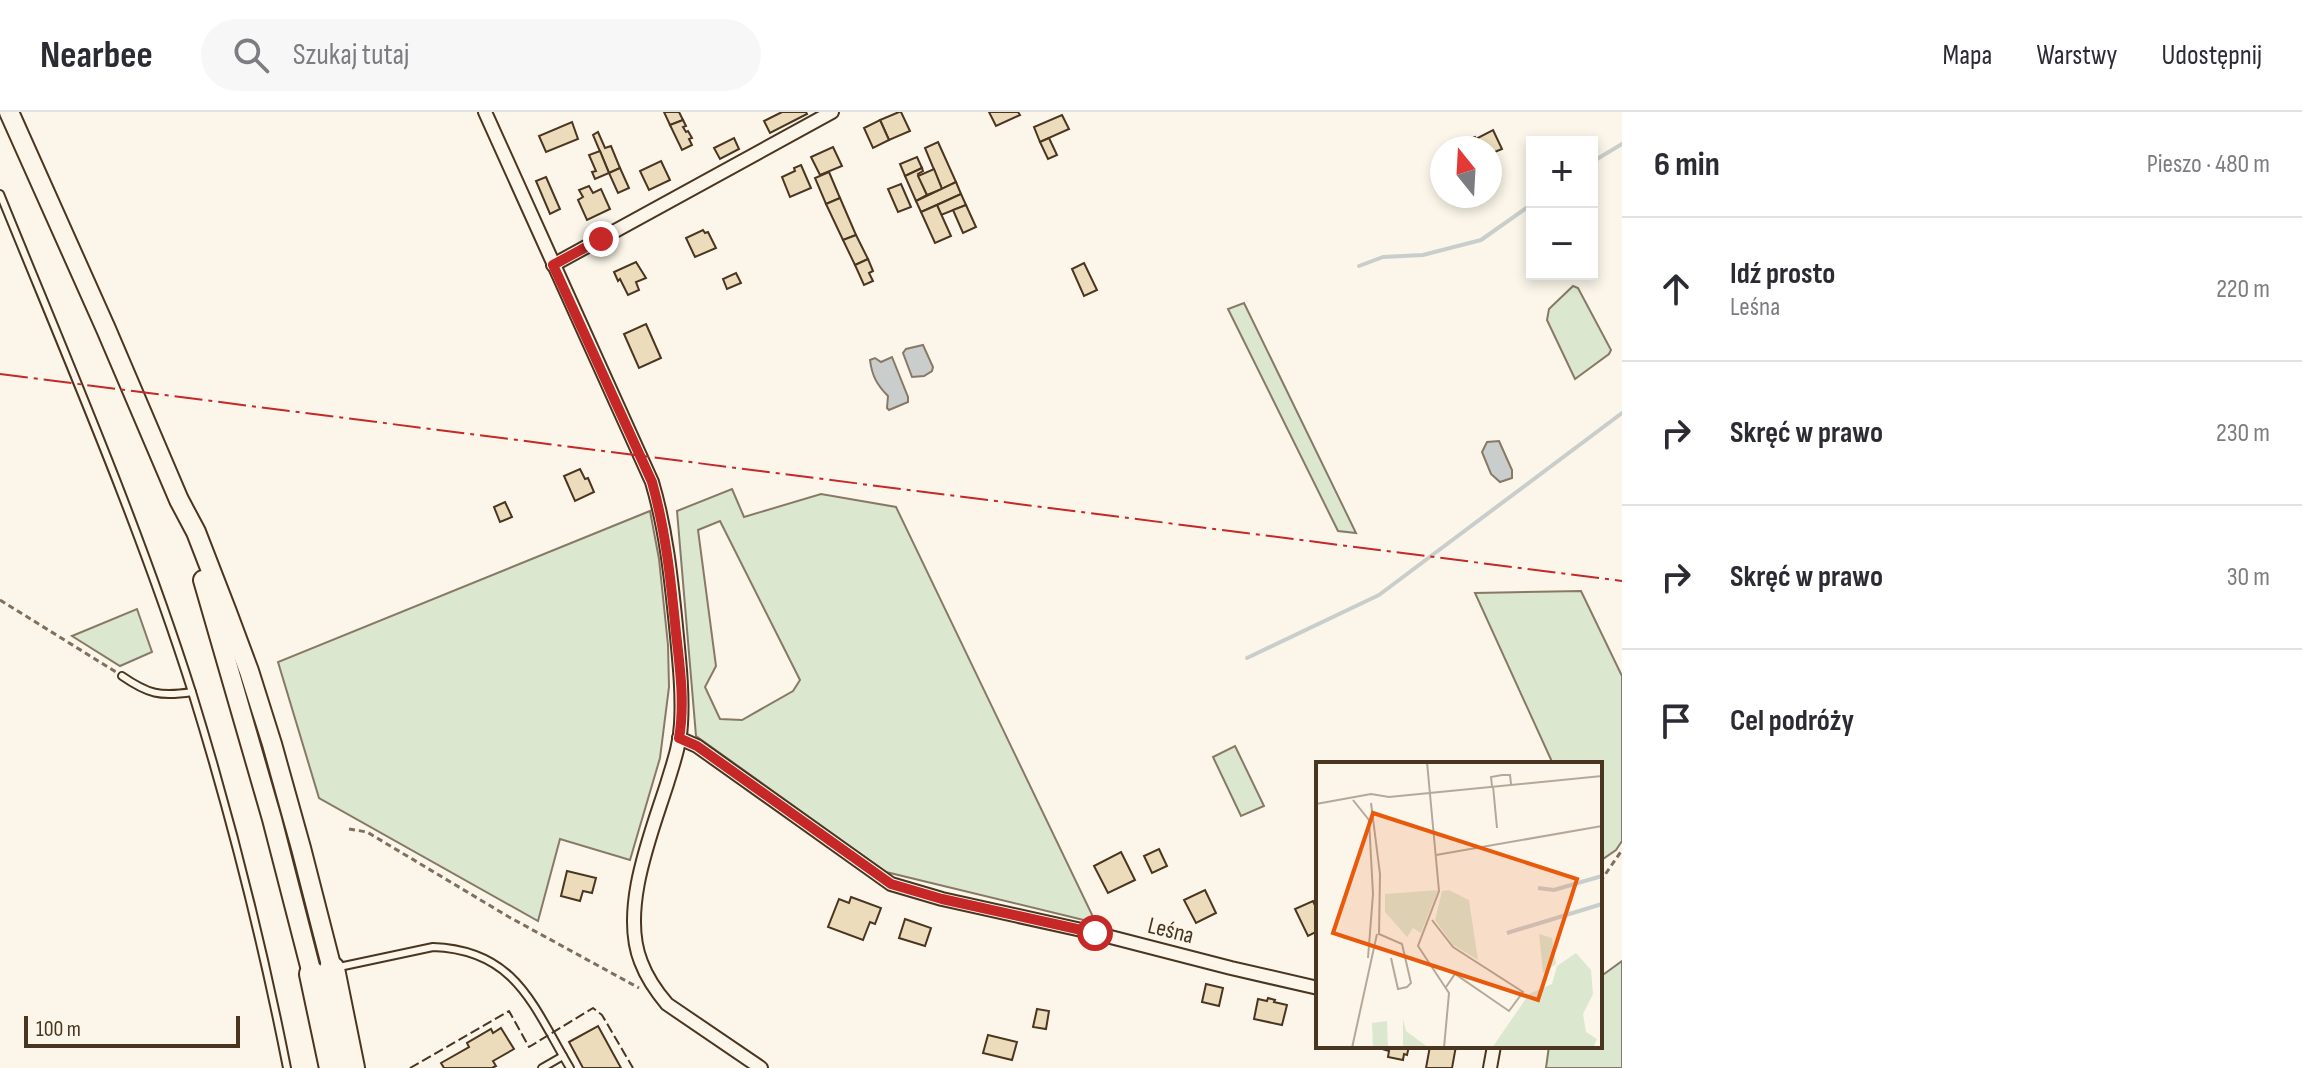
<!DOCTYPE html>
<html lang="pl">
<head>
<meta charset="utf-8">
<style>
  :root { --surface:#fff; --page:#f7f7f7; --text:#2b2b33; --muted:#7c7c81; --line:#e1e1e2 }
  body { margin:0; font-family:"Sofia Sans Condensed",sans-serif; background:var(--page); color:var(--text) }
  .controls { position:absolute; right:24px; top:24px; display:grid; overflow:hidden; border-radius:0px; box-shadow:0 4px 12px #0003 }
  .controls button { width:72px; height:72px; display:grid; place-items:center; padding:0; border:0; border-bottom:2px solid var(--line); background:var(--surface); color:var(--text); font:40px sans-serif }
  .compass { position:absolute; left:1430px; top:24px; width:72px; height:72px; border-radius:50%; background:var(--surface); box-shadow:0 4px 12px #0003; rotate:342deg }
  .scale { position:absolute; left:24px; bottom:20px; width:216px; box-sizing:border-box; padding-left:8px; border:4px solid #4a3520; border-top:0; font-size:22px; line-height:28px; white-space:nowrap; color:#4a3520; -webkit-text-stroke:6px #fbf6e9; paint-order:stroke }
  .stop { position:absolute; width:24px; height:24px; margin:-18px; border:6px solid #c62828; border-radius:50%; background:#fff }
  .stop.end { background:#c62828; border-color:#fff; box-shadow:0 2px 8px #0008 }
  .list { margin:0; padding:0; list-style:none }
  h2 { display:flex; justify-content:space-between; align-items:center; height:104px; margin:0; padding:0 32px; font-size:34px }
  h2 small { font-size:26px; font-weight:400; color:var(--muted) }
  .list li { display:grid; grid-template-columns:52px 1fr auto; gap:24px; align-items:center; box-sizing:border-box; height:144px; padding:0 32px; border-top:2px solid var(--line) }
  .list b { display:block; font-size:30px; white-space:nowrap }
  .list p { margin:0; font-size:26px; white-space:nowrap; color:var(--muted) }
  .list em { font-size:26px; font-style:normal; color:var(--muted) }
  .icon { flex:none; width:44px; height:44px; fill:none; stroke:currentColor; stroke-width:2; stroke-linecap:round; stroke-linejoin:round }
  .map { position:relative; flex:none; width:1622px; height:956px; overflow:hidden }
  header { display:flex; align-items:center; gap:48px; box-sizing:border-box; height:112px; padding:0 40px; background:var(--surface); border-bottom:2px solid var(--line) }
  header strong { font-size:38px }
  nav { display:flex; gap:44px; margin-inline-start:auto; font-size:28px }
  .search { width:560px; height:72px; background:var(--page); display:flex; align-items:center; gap:20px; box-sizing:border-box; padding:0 28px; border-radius:44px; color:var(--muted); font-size:30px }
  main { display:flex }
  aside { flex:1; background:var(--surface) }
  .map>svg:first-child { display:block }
  .green { fill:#dce7d0; stroke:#887966; stroke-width:2; fill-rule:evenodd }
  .water { fill:#c9cecd; stroke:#887966; stroke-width:2 }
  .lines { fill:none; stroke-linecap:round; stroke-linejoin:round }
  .stream { stroke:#c9cecd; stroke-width:4 }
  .building { fill:#ecdcbc; stroke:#4a3520; stroke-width:2 }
  .service-casing { stroke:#4a3520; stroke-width:10 }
  .minor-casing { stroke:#4a3520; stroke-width:16 }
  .secondary-casing { stroke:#4a3520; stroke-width:22 }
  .motorway-casing { stroke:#4a3520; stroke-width:28 }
  .path { stroke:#7f6f5c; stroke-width:3; stroke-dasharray:6 4; stroke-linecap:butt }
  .service { stroke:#fbf6e9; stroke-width:6 }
  .minor { stroke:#fbf6e9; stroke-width:12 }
  .secondary { stroke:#fbf6e9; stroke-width:18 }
  .motorway { stroke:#fbf6e9; stroke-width:24 }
  .fence { stroke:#4a3520; stroke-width:2; stroke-dasharray:10 4; stroke-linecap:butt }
  .power { stroke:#c62828; stroke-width:2; stroke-dasharray:28 6 4 6; stroke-linecap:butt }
  .route { stroke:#c62828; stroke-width:10 }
  .labels { text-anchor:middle; stroke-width:6; stroke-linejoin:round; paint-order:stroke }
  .street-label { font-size:24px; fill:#4a3520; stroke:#fbf6e9 }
  .inset-river { fill:none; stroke:#c9cecd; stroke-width:4 }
  .inset-road { fill:none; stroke:#b4a999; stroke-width:2 }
  .view { fill:#e8590c; fill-opacity:0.15; stroke:#e8590c; stroke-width:4 }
  .inset-edge { fill:none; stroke:#4a3520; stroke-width:4 }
</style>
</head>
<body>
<header>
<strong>Nearbee</strong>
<div class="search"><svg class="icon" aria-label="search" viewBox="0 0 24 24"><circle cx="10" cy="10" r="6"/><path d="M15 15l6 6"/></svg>Szukaj tutaj</div>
<nav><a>Mapa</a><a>Warstwy</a><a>Udostępnij</a></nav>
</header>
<main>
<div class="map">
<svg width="1622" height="956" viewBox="0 0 1622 956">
  <rect width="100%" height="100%" fill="#fbf6e9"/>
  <g class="green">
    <path d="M1573,174l5,2 33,62 -2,4 -34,25 -28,-59 2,-11z"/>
    <path d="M1244,191l112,230 -18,-2 -110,-222z"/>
    <path d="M732,377l12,28 77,-23 75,13 200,416 -210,-51 -190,-136 -19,-225zM720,409l80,159 -7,11 -51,29 -22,-1 -15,-32 11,-21 -18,-136z"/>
    <path d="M650,399l9,48 9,86 1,42 -9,71 -30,102 -70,-21 -22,82 -219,-123 -41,-136z"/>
    <path d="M1581,479l41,85v165l-6,9 -16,11v-97h-47l-78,-171z"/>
    <path d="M137,497l15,43 -32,14 -48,-30z"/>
    <path d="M1235,634l29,60 -23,10 -28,-59z"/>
    <path d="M1622,849v107h-76l3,-22h51v-69z"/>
  </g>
  <g class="water">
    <path d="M923,233l10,22 -1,4 -8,5 -12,1 -9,-24 3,-4z"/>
    <path d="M892,245l16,40v5l-19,8 -2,-2 1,-12c-11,-11 -16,-20 -18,-36l5,-2 6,4z"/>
    <path d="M1499,329l13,29v8l-12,4 -9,-8 -9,-22 5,-10z"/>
  </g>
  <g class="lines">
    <g class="stream">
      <path d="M1592,50l30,-18"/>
      <path d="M1359,154l24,-9 40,-2 58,-15 51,-36"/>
      <path d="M1247,546l132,-63 243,-182"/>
    </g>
  </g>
  <g class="building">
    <path d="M664,0h15l4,8 -13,5z"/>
    <path d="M782,0h24l1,2 -37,19 -6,-12z"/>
    <path d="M899,0h2l9,19 -21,9 -9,-20z"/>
    <path d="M989,0h29l2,3 -24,11z"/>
    <path d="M1062,3l7,14 -29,13 -6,-15z"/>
    <path d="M683,8l3,6 -3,1 3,5 2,-1 4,7 -3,1 3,6 -10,5 -12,-25z"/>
    <path d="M880,8l9,20 -16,8 -9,-20z"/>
    <path d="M572,10l6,17 -32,13 -7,-16z"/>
    <path d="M1493,18l9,19 -12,5v-6h-24l-3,-6 12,-5 1,2z"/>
    <path d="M598,20l7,16 6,-2 9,22 -11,5 -16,-38z"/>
    <path d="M734,26l5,11 -19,10 -6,-11z"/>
    <path d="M1049,26l8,17 -9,4 -8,-17z"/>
    <path d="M938,30l18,40 -14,7 -17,-41z"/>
    <path d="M833,35l9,19 -22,9 -9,-18z"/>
    <path d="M600,39l9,22 -14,6 -3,-7 4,-1 -7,-16z"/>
    <path d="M917,45l5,11 -17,8 -5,-12z"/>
    <path d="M661,49l9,19 -21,10 -9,-19z"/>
    <path d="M801,53l10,23 -21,9 -8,-20 13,-6 -1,-3z"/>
    <path d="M620,56l9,20 -11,5 -9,-20z"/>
    <path d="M922,56l1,3 -5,3 9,21 -11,6 -11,-25z"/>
    <path d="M934,57l8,20 -15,6 -9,-19z"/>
    <path d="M829,60l11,26 -14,6 -11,-26z"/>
    <path d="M546,65l14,32 -10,5 -14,-33z"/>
    <path d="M956,70l5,12 -40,18 -5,-11z"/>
    <path d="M901,72l10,23 -13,5 -10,-23z"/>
    <path d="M589,74l4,7 8,-4 9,20 -23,11 -9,-20 5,-3 -4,-7z"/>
    <path d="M961,82l5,11 -25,10 -4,-10z"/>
    <path d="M840,86l16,37 -13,5 -17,-36z"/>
    <path d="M937,93l14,31 -16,7 -14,-31z"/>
    <path d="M966,93l10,22 -13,6 -10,-23z"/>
    <path d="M703,118l2,3 3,-1 8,16 -21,9 -9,-19z"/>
    <path d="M856,123l12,24 -13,6 -12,-25z"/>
    <path d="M868,147l5,12 -4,2 4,8 -9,4 -9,-20z"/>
    <path d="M636,150l10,16 -10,4 3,8 -11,5 -8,-16 -2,2 -4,-9z"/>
    <path d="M1084,151l13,27 -13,6 -12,-27z"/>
    <path d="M736,161l5,10 -14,6 -4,-10z"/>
    <path d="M646,212l15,34 -22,10 -15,-34z"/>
    <path d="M580,357l5,10 3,-1 6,14 -19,9 -11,-25z"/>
    <path d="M505,390l7,15 -12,5 -6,-15z"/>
    <path d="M1159,737l8,17 -15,7 -8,-17z"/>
    <path d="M1121,740l14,28 -27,13 -14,-27z"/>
    <path d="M567,759l29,7 -4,15 -9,-2 -3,10 -19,-5z"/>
    <path d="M1205,778l11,23 -20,10 -12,-23z"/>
    <path d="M851,785l30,11 -6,16 -5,-2 -7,18 -35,-13 11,-28 10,4z"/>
    <path d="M1313,789l5,11v19l-10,5 -13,-27z"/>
    <path d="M905,807l26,9 -6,18 -26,-8z"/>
    <path d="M1206,872l17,4 -4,18 -17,-4z"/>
    <path d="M1268,886l7,2 -1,2 13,3 -5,20 -28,-6 4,-20 9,2z"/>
    <path d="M1037,897l12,2 -3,18 -13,-2z"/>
    <path d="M598,914l23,42h-38l-14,-26z"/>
    <path d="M501,916l13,21 -21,12 3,5 -4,2h-48l-3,-5 28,-16 -2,-4 24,-14 2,4z"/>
    <path d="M988,923l29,7 -5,18 -29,-7z"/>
    <path d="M1372,934h37l-2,9 -3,-1 -1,6 -15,-3 1,-6z"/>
    <path d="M1430,934h26l-4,22h-26z"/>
  </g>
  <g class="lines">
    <g class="service-casing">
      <g id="service">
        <path d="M0,82c67,165 138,328 192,498 38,123 70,249 95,376"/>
        <path d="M122,564c26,18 38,21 70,16"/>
        <path d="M339,855l94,-20c83,3 100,59 137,121"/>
        <path d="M542,956l21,-12"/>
      </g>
    </g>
    <g class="minor-casing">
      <g id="minor">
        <path d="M485,0l167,370c14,47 19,95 24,144 3,32 7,66 5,98 -1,21 -8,40 -14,60 -16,50 -47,126 -26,178 6,16 15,29 26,42l94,64"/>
        <path d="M553,153l279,-153"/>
        <path d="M679,626l18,8 194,138 51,15 153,34 136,35 87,20"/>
        <path d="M1490,956l4,-22"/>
      </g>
    </g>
    <g class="secondary-casing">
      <g id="secondary">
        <path d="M9,0l97,217 73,171 17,32 31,80 22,59 23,73 29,104 31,121"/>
        <path d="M203,468l69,239 40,155"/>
      </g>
    </g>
    <g class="motorway-casing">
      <g id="motorway">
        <path d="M332,857l20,99"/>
        <path d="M312,862l20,94"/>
      </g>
    </g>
    <g class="path">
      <path d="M0,488l116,72"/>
      <path d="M349,717l18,3 142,85 130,71"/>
      <path d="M1600,770l22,-32"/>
    </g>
    <use href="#service" class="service"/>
    <use href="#minor" class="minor"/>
    <use href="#secondary" class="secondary"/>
    <use href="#motorway" class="motorway"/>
    <path class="fence" d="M410,956l99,-57 20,36 64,-39 9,7 31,53"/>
    <path class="power" d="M0,262l1622,207"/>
  </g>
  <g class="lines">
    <path class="route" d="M601,127l-48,26 99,217c14,50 19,100 24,151 4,35 9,71 3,105l18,8 194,138 51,15 153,34"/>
  </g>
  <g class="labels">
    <g class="street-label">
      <text transform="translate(1171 818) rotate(14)" y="8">Leśna</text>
    </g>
  </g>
  <g transform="translate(1316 650)">
    <rect width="286" height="286" fill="#fbf6e9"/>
    <path d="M122,128l-17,43 -8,-5 -6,9 -22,-25v-18zM133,128l20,10 9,60 -25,-15 -18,-25 7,-29zM223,172l13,4 4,26 -13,9zM260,191l15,17 2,24 -10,20 3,18 11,7 -4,9h-101l37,-54 23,-10 5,-18zM87,257l3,12 23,17h-26zM71,259l1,27h-15l-1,-25z" fill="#dce7d0"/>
    <path class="inset-river" d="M222,126l16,2 48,-14M191,171l95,-29"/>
    <path class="inset-road" d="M111,0l12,129 -21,55 31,47 -5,55M176,24l-1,-9 11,-2h8l1,9M177,24l4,42M37,38l16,20 4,74 -5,64M55,41l9,71 -1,61M0,42l55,-10 18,3 213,-21M120,93l166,-29M116,158l21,27 70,45 -14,19 -54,-37 -9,13M63,172l23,10 9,39 -4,4 -9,2 -7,-31M36,286l25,-114"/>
    <path class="view" d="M57,51l204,66 -39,121 -205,-67z"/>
    <rect width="286" height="286" class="inset-edge"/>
  </g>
</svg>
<div class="controls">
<button>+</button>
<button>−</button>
</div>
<svg class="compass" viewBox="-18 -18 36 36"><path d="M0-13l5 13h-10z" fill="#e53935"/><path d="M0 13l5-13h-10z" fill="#7c7c81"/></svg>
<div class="scale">100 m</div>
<div class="stop" style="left:1095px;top:821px"></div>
<div class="stop end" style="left:601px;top:127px"></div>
</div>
<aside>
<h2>6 min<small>Pieszo · 480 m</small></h2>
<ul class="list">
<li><svg class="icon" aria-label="ahead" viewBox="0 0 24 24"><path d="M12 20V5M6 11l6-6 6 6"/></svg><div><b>Idź prosto</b><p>Leśna</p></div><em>220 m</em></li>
<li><svg class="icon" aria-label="right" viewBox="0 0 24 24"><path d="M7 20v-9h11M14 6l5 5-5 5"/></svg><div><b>Skręć w prawo</b></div><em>230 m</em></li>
<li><svg class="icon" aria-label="right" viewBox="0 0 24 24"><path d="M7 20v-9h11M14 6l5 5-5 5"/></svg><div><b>Skręć w prawo</b></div><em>30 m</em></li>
<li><svg class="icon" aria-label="arrive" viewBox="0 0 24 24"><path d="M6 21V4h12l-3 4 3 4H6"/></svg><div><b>Cel podróży</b></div></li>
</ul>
</aside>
</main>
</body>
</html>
